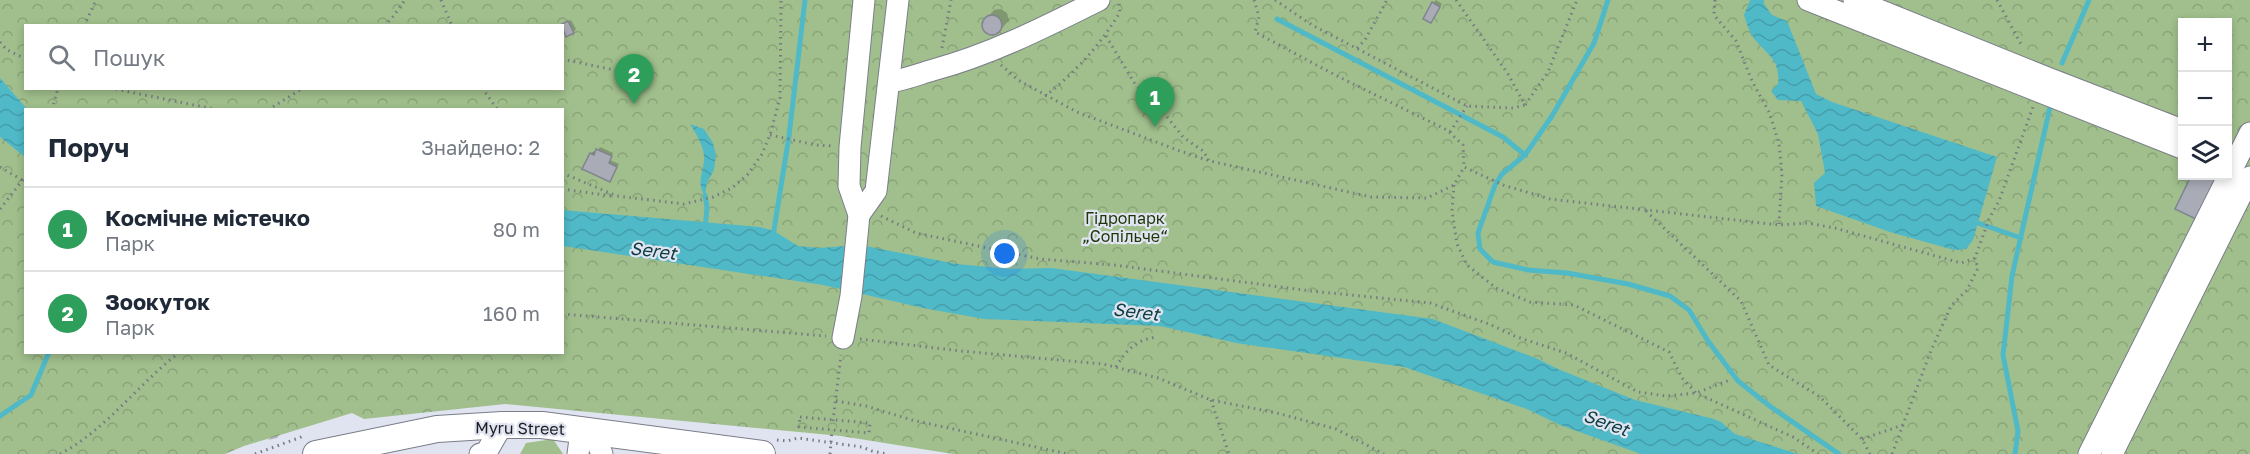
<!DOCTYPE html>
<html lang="uk">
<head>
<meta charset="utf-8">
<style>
  :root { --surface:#fff; --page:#f6f6f7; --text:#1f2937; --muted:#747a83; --line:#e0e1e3; --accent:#ea580c }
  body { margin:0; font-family:"Golos Text",sans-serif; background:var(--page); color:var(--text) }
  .controls { position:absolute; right:18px; top:18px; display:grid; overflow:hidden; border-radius:0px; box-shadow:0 3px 9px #0003 }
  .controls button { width:54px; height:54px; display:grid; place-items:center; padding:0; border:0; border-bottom:2px solid var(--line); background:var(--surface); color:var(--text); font:30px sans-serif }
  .you { position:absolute; left:1005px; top:254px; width:21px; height:21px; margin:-15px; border:4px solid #fff; border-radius:50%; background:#1a73e8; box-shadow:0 0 0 9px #1a73e833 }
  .badge { display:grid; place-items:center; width:39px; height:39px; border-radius:50%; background:var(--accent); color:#fff; font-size:20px; font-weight:700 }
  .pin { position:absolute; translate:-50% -50px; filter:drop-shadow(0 2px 3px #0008) }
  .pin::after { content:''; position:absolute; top:32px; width:21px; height:18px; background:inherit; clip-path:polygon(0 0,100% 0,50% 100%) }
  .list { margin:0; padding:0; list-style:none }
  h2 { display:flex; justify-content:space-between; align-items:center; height:78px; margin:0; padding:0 24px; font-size:26px }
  h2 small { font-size:20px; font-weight:400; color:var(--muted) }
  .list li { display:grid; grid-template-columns:39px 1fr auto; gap:18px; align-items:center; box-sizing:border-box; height:84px; padding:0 24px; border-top:2px solid var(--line) }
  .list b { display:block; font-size:22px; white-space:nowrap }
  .list p { margin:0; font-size:20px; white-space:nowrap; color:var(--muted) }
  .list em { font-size:20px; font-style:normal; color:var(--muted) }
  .icon { flex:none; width:33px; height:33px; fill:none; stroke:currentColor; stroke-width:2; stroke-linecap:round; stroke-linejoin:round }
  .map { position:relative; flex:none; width:2250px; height:454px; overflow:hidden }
  .search { position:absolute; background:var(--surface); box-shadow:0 3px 9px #0003; left:24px; top:24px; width:540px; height:66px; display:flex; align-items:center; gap:15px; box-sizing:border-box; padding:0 21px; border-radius:0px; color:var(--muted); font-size:22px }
  .panel { position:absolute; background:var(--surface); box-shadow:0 3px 9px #0003; left:24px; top:108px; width:540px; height:246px; border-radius:0px }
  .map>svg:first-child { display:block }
  .grass { fill:#a0bf8c }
  .park { fill:url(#park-crowns); fill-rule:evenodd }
  .water { fill:url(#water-waves) }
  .shadow { fill:#0003 }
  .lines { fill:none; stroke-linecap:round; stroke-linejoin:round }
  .stream { stroke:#50b9c7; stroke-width:5 }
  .building { fill:#a9acb7; stroke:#81848f; stroke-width:1.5 }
  .minor-casing { stroke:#7b7e89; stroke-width:23 }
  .major-casing { stroke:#7b7e89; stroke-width:28 }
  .path { stroke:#777a81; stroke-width:3; stroke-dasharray:1.5 4.5; stroke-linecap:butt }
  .minor { stroke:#fff; stroke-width:21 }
  .major { stroke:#fff; stroke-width:26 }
  .labels { text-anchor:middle; stroke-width:4.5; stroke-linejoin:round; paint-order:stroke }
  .park-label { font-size:16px; fill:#1e3607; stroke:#e0e4f0 }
  .street-label { font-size:16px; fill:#1b1c20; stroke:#e0e4f0 }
  .water-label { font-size:18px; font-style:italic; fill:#0c3d43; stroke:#e0e4f0 }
</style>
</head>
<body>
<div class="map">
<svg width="2250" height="454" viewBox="0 0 2250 454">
  <defs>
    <pattern id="park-crowns" width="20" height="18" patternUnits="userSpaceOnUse" patternTransform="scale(1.5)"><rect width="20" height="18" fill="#a0bf8c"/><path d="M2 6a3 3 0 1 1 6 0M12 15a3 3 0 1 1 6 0" fill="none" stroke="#89a478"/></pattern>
    <pattern id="water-waves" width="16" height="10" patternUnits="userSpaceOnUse" patternTransform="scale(1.5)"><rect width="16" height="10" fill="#50b9c7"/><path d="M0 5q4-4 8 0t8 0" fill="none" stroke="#459eab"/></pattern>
  </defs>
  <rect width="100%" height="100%" fill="#e0e4f0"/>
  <path class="grass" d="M553,439l10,15h-43l6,-11z"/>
  <path class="park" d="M0,0h2250v454h-1297l-112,-18 -336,-32 -141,15 -12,-6 -108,33 -19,8h-225zM2182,22h46v154h-46zM26,26h536v62h-536zM26,110h536v242h-536z"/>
  <g class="water">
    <path d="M1750,0h14v4l8,11 15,6 29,73 16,8 165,55 -24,83 -7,9 -12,1 -64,-18 -74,-26 -2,-23 11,-10 -7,-39 -17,-33 -23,-1 -7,-9 7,-7c3,-27 -15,-31 -27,-50 -3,-6 -5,-13 -7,-19z"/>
    <path d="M0,78l27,31 -1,1 -1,47 -25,-20z"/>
    <path d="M690,124l14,5 9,14 3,12 -2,15 -7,13 -2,12c-10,-12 0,-25 -1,-39 -1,-12 -8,-22 -14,-32z"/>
    <path d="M562,210l198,17 14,4 24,15 21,2 41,-3 97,19 53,5 41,-1 382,51 105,40 20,10 77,31 79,19 7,3 14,12 63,20h-157l-81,-29 -33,-16 -123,-42 -168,-24 -76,-17 -176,-7 -61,-11 -100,-23 -260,-39z"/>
  </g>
  <g class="shadow">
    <path d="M1436,0l6,4 -9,14v-15z"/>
    <path d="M1001,9l6,4 2,7 -11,13 -7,1 -6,-4 -2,-7 11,-13z"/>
    <path d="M571,20l5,9 -3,3 -8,-9z"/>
    <path d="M600,147l13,6 -3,7 9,4 -7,13 -21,-23 3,-3 3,1z"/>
    <path d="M280,434l-3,4 -9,2 3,-3z"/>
  </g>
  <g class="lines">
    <g class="stream">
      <path d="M1608,0l-14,43 -42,73 -27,39 -23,19 -7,11 -17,48 2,16 13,13 35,8 39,3 61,11 42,12 19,14 19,31 30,40 33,26 68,47"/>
      <path d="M1277,19l226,118 22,18"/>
      <path d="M2062,63l27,-63"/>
      <path d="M705,195l2,12 -2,22"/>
      <path d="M1978,223l43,15"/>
      <path d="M773,236l16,-100 16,-136"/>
      <path d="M0,416l31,-21 18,-43"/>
      <path d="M2015,454l3,-23 -15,-76 9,-79 38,-169"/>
    </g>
  </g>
  <g class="building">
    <path d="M1432,2l8,5 -9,16 -8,-4z"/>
    <circle cx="992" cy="25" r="10"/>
    <path d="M568,21l6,12 -8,4 -4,-11 -2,-1z"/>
    <path d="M596,149l16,7 -3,7 8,4 -7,15 -28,-13 8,-16 4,2z"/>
    <path d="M2191,176h28l-21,44 -23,-11z"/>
  </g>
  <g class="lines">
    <g class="minor-casing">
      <g id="minor">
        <path d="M1808,0l374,148"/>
        <path d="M1854,0l196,79 132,51"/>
        <path d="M889,82c15,-2 30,-8 44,-12 59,-16 112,-43 166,-70"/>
        <path d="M859,215l17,-24 22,-191"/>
        <path d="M843,338l8,-42 8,-81 -10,-29 1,-39 14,-147"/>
        <path d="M593,432l9,22"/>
        <path d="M480,454l6,-1 16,-28"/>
        <path d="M578,454l3,-23"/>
        <path d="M2089,454l161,-321"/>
        <path d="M2112,454l138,-277"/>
      </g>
    </g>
    <g class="major-casing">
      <path id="major" d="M316,454l121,-25 65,-4h40l220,29"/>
    </g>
    <g class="path">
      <path d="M441,0l11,26"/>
      <path d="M1254,0l5,17 -4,15 82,44 110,54 16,15 1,22"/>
      <path d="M1275,0l37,25 155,81 46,2 12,-3"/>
      <path d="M1456,0l52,74 17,31 23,-33 29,-72"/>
      <path d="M1715,0l-1,15 22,26 16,40 17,31 10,31 3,31 -3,50"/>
      <path d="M1997,0l25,46"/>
      <path d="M84,26l12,-26"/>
      <path d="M384,26l8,-8 13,-18"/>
      <path d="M1106,36l29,48 25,24 23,29 20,14 6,9"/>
      <path d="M0,42l7,8 19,9"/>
      <path d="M942,48l9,-48"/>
      <path d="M1357,48l8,-8 22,-40"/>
      <path d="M562,59l76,16"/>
      <path d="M1001,65l17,15 59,32 103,39 30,10 161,36 56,1 27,-13 10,-18 39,18 47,14 229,26 28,-2 28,5 126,35 14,-5 14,-39 10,-18 34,-94"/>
      <path d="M110,88l109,22"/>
      <path d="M482,88l16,22"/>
      <path d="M1045,96c30,-23 56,-52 75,-84l-1,-10"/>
      <path d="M52,110l6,-22"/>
      <path d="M268,110l35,-22"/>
      <path d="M1450,132l17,-26"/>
      <path d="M770,135l46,10 17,1"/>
      <path d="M0,167l22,13"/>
      <path d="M562,173l55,23 67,8 29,-7 19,-9 16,-14 14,-20 8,-19 10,-37 1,-98"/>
      <path d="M1454,185l-2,26 5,33 10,21 29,23 34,14 44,3 95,47 13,26 14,15 97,44 25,17"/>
      <path d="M562,189l49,7"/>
      <path d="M0,209l26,-33"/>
      <path d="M1646,211l95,90 28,64 51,32 42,42 8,15"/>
      <path d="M881,216l35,17 124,26 74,6 197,26 119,12 59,21 28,13 49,16 72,39 28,4 30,-3 34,-13"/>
      <path d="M562,314l264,22"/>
      <path d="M860,339l101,12 142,13 55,14 53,22 66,13 59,16 48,25"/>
      <path d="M1116,367c10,-17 20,-27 40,-30"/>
      <path d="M1211,400l18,54"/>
      <path d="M836,401l30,5 46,14 156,34"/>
      <path d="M800,417l70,6 -1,10 -70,-6z"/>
      <path d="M833,421l8,-66"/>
      <path d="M1862,439l41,-14"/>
      <path d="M777,440l10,1 11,-3 64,9 10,4 15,3"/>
      <path d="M60,454c46,-24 79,-71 120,-102"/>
      <path d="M255,454l49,-18"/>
      <path d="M830,454l2,-24"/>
      <path d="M1892,454l38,-101 21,-47 16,-16 11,-22 -3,-10"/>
    </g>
    <use href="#minor" class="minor"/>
    <use href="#major" class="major"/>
  </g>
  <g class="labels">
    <g class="park-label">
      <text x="1125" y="224">Гідропарк<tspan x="1125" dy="18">„Сопільче“</tspan></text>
    </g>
    <g class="street-label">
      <text transform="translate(520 428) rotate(1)" y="6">Myru Street</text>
    </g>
    <g class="water-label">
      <text transform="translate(653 251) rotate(7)" y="6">Seret</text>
      <text transform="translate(1136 312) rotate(7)" y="6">Seret</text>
      <text transform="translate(1606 423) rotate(20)" y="6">Seret</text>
    </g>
  </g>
</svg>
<div class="controls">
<button>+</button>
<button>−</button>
<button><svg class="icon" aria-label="layers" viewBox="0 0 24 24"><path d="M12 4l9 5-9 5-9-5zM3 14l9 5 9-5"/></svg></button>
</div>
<div class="you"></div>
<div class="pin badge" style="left:1155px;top:127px;background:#2e9e5b">1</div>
<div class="pin badge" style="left:634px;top:104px;background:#2e9e5b">2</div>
<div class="search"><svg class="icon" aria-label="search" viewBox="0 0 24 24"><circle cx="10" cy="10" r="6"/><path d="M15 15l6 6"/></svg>Пошук</div>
<section class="panel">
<h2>Поруч<small>Знайдено: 2</small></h2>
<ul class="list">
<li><span class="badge" style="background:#2e9e5b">1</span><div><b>Космічне містечко</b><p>Парк</p></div><em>80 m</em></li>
<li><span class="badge" style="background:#2e9e5b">2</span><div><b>Зоокуток</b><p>Парк</p></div><em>160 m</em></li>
</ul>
</section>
</div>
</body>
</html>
